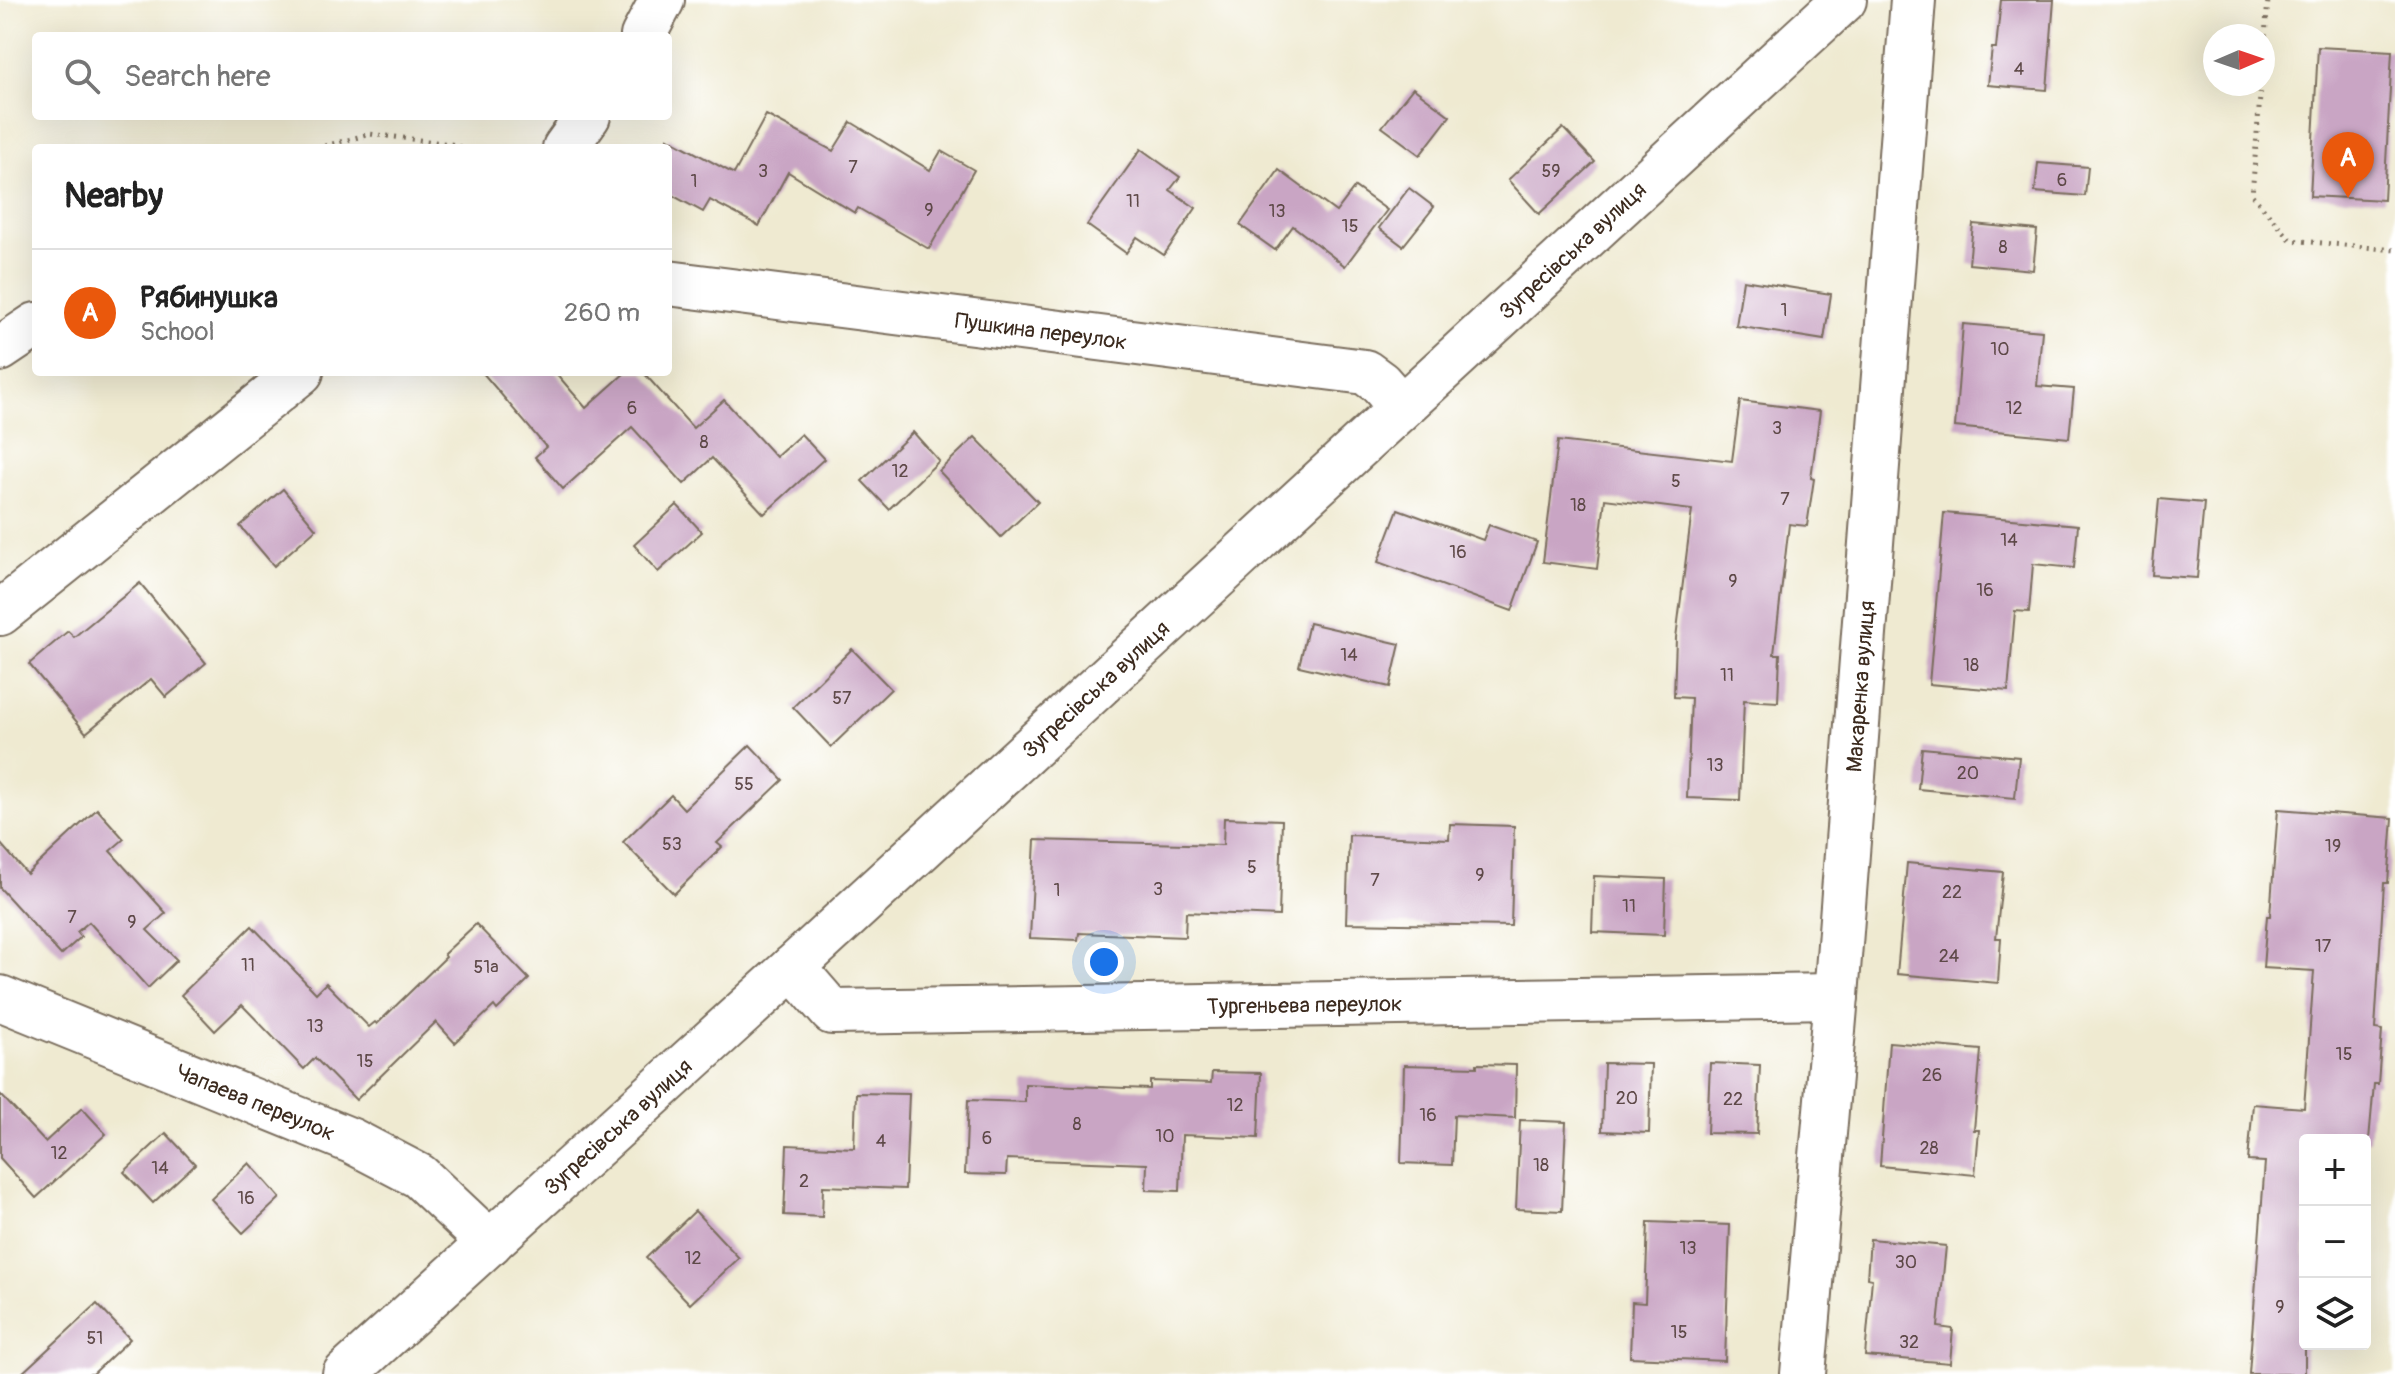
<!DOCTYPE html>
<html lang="en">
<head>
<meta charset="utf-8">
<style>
  :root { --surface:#fff; --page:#f6f6f6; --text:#222; --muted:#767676; --line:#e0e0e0; --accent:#ea580c }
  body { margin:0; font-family:Pangolin,sans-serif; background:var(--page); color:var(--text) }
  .controls { position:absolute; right:24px; bottom:24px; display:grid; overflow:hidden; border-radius:8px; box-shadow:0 8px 32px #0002 }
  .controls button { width:72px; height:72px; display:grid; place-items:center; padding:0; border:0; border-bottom:2px solid var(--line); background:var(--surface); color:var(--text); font:40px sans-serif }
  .compass { position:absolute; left:2203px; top:24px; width:72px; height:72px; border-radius:50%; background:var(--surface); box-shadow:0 8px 32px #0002; rotate:88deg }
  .you { position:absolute; left:1104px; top:962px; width:28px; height:28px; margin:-20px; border:6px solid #fff; border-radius:50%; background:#1a73e8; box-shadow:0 0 0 12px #1a73e833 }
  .badge { display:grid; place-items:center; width:52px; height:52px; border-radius:50%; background:var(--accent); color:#fff; font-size:26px; font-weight:700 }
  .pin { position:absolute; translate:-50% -66px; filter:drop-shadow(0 2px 4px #0008) }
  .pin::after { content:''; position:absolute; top:42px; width:28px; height:24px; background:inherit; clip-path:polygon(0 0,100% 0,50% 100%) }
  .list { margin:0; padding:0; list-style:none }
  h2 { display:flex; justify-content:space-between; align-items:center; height:104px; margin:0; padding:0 32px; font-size:34px }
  h2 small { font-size:26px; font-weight:400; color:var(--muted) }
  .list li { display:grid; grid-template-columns:52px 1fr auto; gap:24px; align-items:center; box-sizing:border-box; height:128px; padding:0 32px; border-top:2px solid var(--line) }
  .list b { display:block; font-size:30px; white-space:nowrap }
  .list p { margin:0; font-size:26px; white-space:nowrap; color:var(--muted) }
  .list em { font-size:26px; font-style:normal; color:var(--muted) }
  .icon { flex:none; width:44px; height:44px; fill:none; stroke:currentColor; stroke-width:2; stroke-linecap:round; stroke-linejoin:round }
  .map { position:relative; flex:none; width:2395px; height:1374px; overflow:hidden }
  .search { position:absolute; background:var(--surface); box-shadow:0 8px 32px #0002; left:32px; top:32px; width:640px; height:88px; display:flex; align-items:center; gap:20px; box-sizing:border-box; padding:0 28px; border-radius:8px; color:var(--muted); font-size:30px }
  .panel { position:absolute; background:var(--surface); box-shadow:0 8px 32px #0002; left:32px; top:144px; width:640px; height:232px; border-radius:8px }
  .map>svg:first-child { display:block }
  .building { fill:#c9a5c4 }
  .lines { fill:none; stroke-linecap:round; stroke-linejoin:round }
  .minor-casing { stroke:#7a6d5d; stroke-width:48 }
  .path { stroke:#7a6d5d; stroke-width:5; stroke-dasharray:2 6; stroke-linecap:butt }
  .minor { stroke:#fff; stroke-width:44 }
  .labels { text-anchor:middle; stroke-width:6; stroke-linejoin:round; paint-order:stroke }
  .number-label { font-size:18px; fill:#5e4948 }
  .street-label { font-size:22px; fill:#3b2a1e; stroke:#fff }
</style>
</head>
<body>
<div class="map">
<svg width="2395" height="1374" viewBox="0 0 2395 1374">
  <rect width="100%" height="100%" fill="#fff"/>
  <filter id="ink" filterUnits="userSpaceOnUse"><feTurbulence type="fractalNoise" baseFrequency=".0125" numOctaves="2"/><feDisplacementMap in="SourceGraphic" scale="16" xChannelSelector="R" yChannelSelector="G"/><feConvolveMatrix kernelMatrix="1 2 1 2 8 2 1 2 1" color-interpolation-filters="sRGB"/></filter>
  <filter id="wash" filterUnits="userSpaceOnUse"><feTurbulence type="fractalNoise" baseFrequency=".006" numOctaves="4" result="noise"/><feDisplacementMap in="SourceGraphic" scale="32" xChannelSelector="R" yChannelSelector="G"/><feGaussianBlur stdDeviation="1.8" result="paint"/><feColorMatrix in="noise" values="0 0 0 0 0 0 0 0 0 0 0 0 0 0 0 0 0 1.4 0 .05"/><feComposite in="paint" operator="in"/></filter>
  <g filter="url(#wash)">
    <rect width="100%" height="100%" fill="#efead1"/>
    <g id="blocks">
      <g class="building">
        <path d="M2001,0h53l-7,90 -59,-5 4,-37h4z"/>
        <path d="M2318,47l74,4 -8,149 -74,-4z"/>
        <path d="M1413,88l37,28 -30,39 -38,-28z"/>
        <path d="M766,115l67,36 18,-29 79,48 11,-19 33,19 -45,79 -71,-41 -3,5 -67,-41 -29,54 -49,-26 -7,12 -35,-19v-55l66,36z"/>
        <path d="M1563,128l32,34 -56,52 -31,-34z"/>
        <path d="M1141,149l39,28 -10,13 26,18 -32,47 -27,-18 -11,16 -39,-28z"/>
        <path d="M2038,163l50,4 -3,29 -50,-4z"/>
        <path d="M1279,170l57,42 19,-25 32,23 -42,56 -52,-40 -18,24 -35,-25z"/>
        <path d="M1409,188l25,19 -31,39 -24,-18z"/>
        <path d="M1973,224l64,6 -4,40 -64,-6z"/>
        <path d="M1743,280l88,14 -7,46 -88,-14z"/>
        <path d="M1963,324l79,7 -5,55 37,3 -5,49 -114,-11z"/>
        <path d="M482,372h73l31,36 40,-36h17l50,56 31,-28 52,57 25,-23 23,25 -60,55 -52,-56 -28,26 -52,-57 -69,62 -28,-32 11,-10z"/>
        <path d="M1740,401l80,10 -9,67 3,1 -7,47 -18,-2 -15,130h6l-2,48 -34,-2 -4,100 -53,-2 4,-100 -17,-1 2,-59 16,-128 -87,-11 -8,70 -54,-7 15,-121 174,20z"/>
        <path d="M913,432l26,29 -50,48 -27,-28z"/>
        <path d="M975,437l63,65 -37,35 -62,-66z"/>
        <path d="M283,489l33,40 -42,37 -34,-40z"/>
        <path d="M2159,499l45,4 -7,75 -45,-3z"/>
        <path d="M677,505l25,27 -44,40 -24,-27z"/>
        <path d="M1398,509l85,31 6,-15 48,17 -25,69 -134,-49z"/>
        <path d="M1944,513l134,12 -4,43 -41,-4 -4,48 -14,-1 -7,80 -79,-7z"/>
        <path d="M140,583l66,80 -40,34 -15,-18 -65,54 -57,-69 39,-33 6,6z"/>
        <path d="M1309,623l91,21 -10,43 -91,-21z"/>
        <path d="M852,649l39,40 -60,58 -38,-40z"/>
        <path d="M750,745l33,35 -66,63 5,4 -48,47 -51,-52 48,-47 13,14z"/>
        <path d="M1922,748l97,9 -4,41 -97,-9z"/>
        <path d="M97,809l27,30 -14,12 56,62 -19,17 30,30 -29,28 -59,-66 -12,10 4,5 -20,18 -61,-67v-45l27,31z"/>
        <path d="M2278,809l115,9 -5,65h-4l-9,146 7,1 -4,54h-4l-5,56h-64v234h-56l16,-212 -17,-1 5,-57 51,4 10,-137 -51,-3 4,-52h3z"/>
        <path d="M1224,818l58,2 -3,96 -93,-4 -1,25 -106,-4 -1,7 -48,-2 5,-98 188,5z"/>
        <path d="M1450,824l64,2 -3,100 -165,-3 3,-88 100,4z"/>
        <path d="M1907,863l96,9 -7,66h5l-3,45 -101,-9z"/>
        <path d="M1594,876l72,3 -2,56 -72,-3z"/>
        <path d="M476,924l53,55 -32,31 -3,-4 -39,37 -19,-21 -80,78 -41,-42 -11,11 -62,-64 -27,26 -34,-36 71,-69 64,67 10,-10 43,44 6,-5 2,2 69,-67 -2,-3z"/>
        <path d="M1889,1042l92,8 -7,80h5l-4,45 -95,-9z"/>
        <path d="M1604,1063l47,1 -2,69 -47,-2z"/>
        <path d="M1710,1063l50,2 -3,69 -50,-1z"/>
        <path d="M1477,1064l39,1 -1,53 -61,-3 -2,50 -51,-2 3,-98 73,2z"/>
        <path d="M1212,1072l49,1 -3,65 -76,-3 -2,56 -34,-1 1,-26 -140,-5 -1,16 -41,-1 3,-74 57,2v-18l125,5v-8l61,2z"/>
        <path d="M856,1093l53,1 -4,95 -82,-3 -1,31 -38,-2 3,-70 67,3z"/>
        <path d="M0,1094l45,48 37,-34 24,26 -70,64 -36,-40z"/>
        <path d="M1520,1120l46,2 -4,89 -46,-2z"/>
        <path d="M166,1133l29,31 -42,39 -29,-31z"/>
        <path d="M249,1163l31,35 -37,35 -32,-34z"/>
        <path d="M695,1211l44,47 -49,46 -44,-46z"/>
        <path d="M1648,1222l82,3 -5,136 -95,-4 2,-55 13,1z"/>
        <path d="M1870,1239l76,7 -8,81 15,2 -3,34 -85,-7 7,-77 -5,-1z"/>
        <path d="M97,1304l33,35 -37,35h-72z"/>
      </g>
    </g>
  </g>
  <g filter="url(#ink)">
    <use href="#blocks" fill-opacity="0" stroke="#7a6d5d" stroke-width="2"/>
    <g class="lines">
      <g class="minor-casing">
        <g id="minor">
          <path d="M643,36l19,-36"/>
          <path d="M565,148l23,-32"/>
          <path id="s1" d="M668,283l697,89 15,11 21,24"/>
          <path d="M0,349l36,-24"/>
          <path d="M0,613l301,-241"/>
          <path id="s2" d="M793,967l39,45 1004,-16"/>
          <path id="s3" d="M0,998l352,143 67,35 71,67"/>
          <path id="s4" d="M345,1374l448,-407 1051,-967"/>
          <path id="s5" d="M1803,1374l33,-378 77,-996"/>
        </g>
      </g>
      <g class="path">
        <path d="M2263,60l5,-60"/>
        <path d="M2261,84l-9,111 39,45 104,10"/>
        <path d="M317,148l53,-14 81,10 12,4"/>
      </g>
      <use href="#minor" class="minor"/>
    </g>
  </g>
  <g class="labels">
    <g class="number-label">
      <text x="2019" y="75">4</text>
      <text x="853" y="173">7</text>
      <text x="763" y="177">3</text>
      <text x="1551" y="177">59</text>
      <text x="2062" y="186">6</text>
      <text x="694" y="187">1</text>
      <text x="1133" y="207">11</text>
      <text x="929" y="216">9</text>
      <text x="1277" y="217">13</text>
      <text x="1350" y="232">15</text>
      <text x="2003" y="253">8</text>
      <text x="1784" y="316">1</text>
      <text x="2000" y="355">10</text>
      <text x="632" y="414">6</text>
      <text x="2014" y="414">12</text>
      <text x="1777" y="434">3</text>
      <text x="704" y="448">8</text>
      <text x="900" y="477">12</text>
      <text x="1676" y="487">5</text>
      <text x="1785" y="505">7</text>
      <text x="1578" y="511">18</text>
      <text x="2009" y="546">14</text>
      <text x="1458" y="558">16</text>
      <text x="1733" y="587">9</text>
      <text x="1985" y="596">16</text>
      <text x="1349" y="661">14</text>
      <text x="1971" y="671">18</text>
      <text x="1727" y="681">11</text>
      <text x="842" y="704">57</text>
      <text x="1715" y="771">13</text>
      <text x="1968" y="779">20</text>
      <text x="744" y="790">55</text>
      <text x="672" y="850">53</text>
      <text x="2333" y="852">19</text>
      <text x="1252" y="873">5</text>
      <text x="1480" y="881">9</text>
      <text x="1375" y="886">7</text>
      <text x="1158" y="895">3</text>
      <text x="1057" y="896">1</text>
      <text x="1952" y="898">22</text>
      <text x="1629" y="912">11</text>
      <text x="72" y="923">7</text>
      <text x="132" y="928">9</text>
      <text x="2323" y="952">17</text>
      <text x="1949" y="962">24</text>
      <text x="248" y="971">11</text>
      <text x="486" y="973">51а</text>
      <text x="315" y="1032">13</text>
      <text x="2344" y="1060">15</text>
      <text x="365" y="1067">15</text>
      <text x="1932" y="1081">26</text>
      <text x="1627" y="1104">20</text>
      <text x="1733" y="1105">22</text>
      <text x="1235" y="1111">12</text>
      <text x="1428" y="1121">16</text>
      <text x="1077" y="1130">8</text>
      <text x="1165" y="1142">10</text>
      <text x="987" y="1144">6</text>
      <text x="881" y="1147">4</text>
      <text x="1929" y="1154">28</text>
      <text x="59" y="1159">12</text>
      <text x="1541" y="1171">18</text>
      <text x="160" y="1174">14</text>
      <text x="804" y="1187">2</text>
      <text x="246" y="1204">16</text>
      <text x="1688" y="1254">13</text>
      <text x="693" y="1264">12</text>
      <text x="1906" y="1268">30</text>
      <text x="2280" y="1313">9</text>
      <text x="1679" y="1338">15</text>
      <text x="95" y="1344">51</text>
      <text x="1909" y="1348">32</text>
    </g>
    <g class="street-label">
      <text dy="8" stroke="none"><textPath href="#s4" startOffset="1664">Зугресівська вулиця</textPath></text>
      <text dy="8" stroke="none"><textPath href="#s1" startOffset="376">Пушкина переулок</textPath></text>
      <text dy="8" stroke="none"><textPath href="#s5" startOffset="690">Макаренка вулиця</textPath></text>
      <text dy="8" stroke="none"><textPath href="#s4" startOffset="1016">Зугресівська вулиця</textPath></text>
      <text dy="8" stroke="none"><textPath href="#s2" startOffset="532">Тургеньева переулок</textPath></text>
      <text dy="8" stroke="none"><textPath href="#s3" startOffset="276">Чапаева переулок</textPath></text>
      <text dy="8" stroke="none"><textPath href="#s4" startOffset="368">Зугресівська вулиця</textPath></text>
    </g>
  </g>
</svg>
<div class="controls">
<button>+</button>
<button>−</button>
<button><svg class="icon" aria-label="layers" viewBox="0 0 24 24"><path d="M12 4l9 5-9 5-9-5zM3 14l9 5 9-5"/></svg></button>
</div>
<svg class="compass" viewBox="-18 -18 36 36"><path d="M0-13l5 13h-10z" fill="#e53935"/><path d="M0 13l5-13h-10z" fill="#767676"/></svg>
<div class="you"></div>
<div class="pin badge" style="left:2348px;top:198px">A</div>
<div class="search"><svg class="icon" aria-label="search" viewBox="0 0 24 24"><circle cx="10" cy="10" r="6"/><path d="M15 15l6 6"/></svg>Search here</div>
<section class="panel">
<h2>Nearby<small></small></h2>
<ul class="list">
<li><span class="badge">A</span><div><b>Рябинушка</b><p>School</p></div><em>260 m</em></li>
</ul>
</section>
</div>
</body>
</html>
